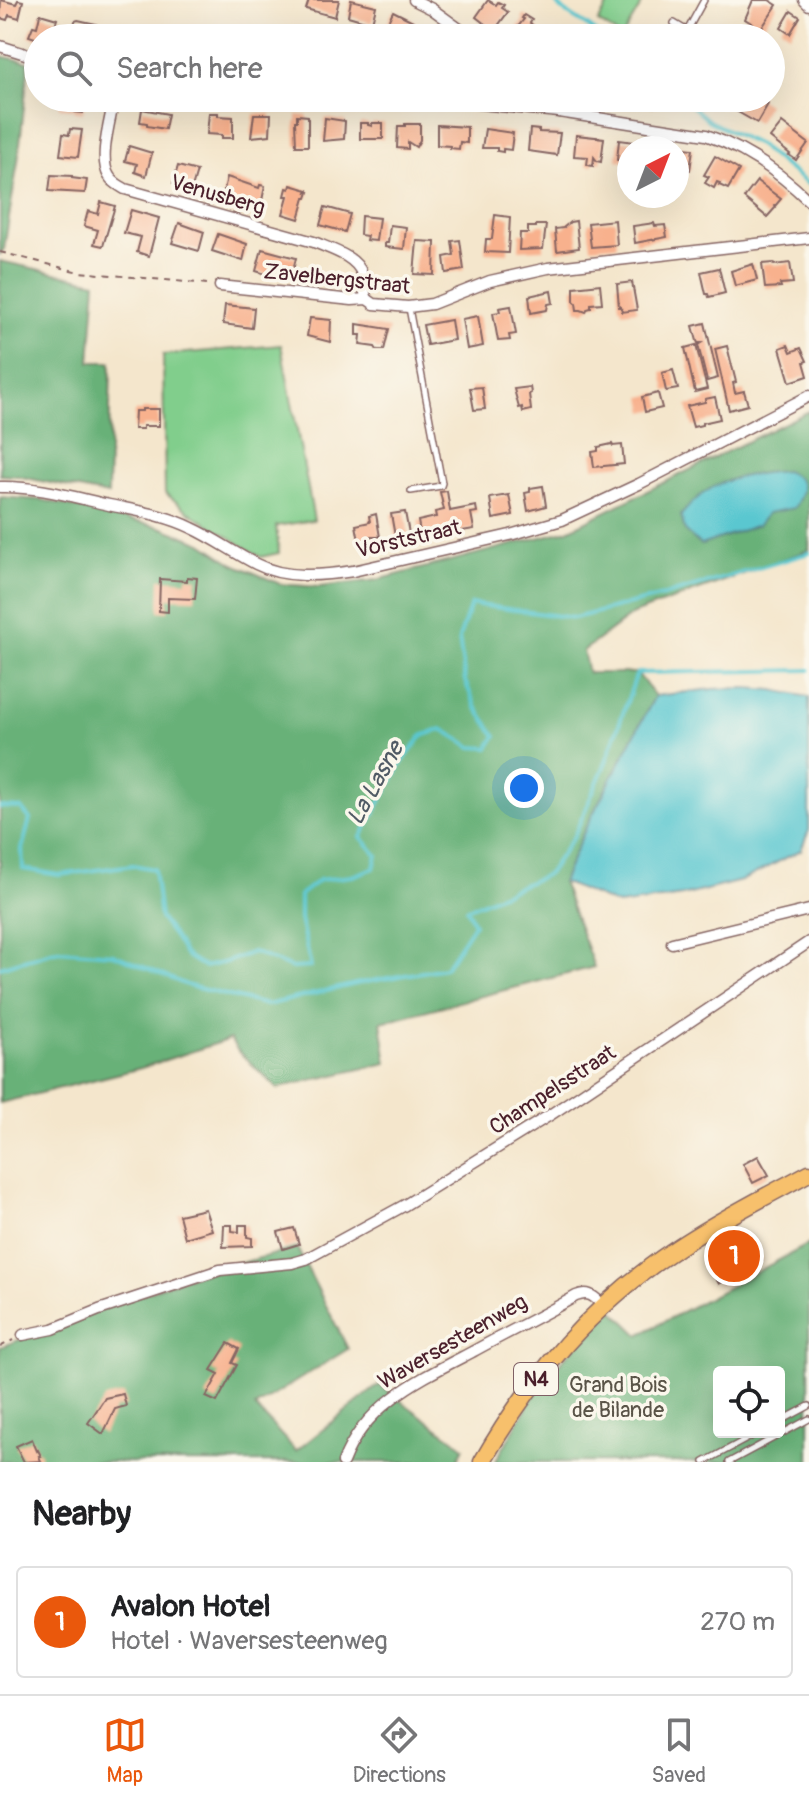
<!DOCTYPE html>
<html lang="en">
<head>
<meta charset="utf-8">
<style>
  :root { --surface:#fff; --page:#f2f2f2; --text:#202124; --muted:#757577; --line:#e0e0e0; --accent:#ea580c }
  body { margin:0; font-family:Pangolin,sans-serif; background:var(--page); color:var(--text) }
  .controls { position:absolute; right:24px; bottom:24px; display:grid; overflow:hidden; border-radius:8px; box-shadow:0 8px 32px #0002 }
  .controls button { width:72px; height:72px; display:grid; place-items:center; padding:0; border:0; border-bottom:2px solid var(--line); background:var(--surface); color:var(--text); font:40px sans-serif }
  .compass { position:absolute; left:617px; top:136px; width:72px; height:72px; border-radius:50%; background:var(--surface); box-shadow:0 8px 32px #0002; rotate:42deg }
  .you { position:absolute; left:524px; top:788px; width:28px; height:28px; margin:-20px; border:6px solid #fff; border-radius:50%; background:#1a73e8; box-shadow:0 0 0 12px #1a73e833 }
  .badge { display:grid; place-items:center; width:52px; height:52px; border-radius:50%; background:var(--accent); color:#fff; font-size:26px; font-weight:700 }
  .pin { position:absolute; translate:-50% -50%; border:4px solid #fff; box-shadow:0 2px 8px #0006 }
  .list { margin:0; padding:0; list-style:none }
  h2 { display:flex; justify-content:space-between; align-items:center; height:104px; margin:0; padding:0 32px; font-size:34px }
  h2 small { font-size:26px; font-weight:400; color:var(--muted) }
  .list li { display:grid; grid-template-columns:52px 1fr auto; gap:24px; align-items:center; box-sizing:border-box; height:112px; margin:0 16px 16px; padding:0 16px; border:2px solid var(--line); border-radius:8px }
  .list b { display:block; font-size:30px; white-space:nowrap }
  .list p { margin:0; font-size:26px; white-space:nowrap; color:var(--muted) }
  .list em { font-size:26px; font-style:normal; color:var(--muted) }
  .icon { flex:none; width:44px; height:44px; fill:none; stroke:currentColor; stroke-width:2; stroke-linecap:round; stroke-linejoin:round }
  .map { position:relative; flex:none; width:809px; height:1462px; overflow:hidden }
  .search { position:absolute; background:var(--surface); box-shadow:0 8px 32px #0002; left:24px; right:24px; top:24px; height:88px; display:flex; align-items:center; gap:20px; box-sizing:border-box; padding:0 28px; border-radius:44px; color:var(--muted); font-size:30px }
  .sheet { height:232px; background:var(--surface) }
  nav { display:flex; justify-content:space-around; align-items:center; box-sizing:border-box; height:112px; border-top:2px solid var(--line); background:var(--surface); font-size:22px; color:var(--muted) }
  nav a { display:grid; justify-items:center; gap:4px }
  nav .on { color:var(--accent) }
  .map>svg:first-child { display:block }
  .green { fill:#81ce8c; stroke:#66765c; stroke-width:2 }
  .forest { fill:#68b178; stroke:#596852; stroke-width:2; fill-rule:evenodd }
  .water { fill:#5ac7d0; stroke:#52737e; stroke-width:2 }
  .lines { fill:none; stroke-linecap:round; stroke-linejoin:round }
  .stream { stroke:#5ac7d0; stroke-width:4 }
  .building { fill:#f8b18d }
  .service-casing { stroke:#866563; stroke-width:8 }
  .minor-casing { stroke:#866563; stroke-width:13 }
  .primary-casing { stroke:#866563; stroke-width:19 }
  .path { stroke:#866563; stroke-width:2; stroke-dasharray:6 6; stroke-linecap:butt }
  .service { stroke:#fff; stroke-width:5 }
  .minor { stroke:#fff; stroke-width:10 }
  .primary { stroke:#f7c06c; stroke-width:16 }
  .labels { text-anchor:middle; stroke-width:7; stroke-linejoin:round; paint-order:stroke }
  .shield { fill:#fbf7ec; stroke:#7f6065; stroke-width:2 }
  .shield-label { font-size:20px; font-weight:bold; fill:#4a1f2b }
  .street-label { font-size:22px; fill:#4a1f2b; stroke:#fbf7ec }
  .park-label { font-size:22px; fill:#5a5448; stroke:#fbf7ec }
  .water-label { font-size:24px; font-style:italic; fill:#505a65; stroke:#fbf7ec }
</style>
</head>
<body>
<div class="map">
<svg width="809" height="1462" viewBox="0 0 809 1462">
  <rect width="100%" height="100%" fill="#fbf7ec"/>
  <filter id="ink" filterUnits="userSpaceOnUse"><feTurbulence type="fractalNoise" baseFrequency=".0125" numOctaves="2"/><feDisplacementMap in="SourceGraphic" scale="16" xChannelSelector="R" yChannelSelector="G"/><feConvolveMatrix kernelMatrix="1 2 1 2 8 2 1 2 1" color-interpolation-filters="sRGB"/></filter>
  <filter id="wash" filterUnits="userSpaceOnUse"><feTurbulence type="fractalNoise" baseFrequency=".006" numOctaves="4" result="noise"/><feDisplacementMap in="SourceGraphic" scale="32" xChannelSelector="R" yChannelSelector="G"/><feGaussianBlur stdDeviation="1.8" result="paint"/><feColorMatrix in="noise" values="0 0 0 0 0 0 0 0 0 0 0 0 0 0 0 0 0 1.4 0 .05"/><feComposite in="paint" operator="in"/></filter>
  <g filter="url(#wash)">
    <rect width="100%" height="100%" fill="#f4e6cc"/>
    <g class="green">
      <path d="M611,0h33l-22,37 -24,-15z"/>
      <path d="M281,345l33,175 -38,6 3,27 -18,4 -69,-43 -27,-21 -2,-138z"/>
    </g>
    <g class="forest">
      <path d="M0,56l29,6 -11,99 -14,88 -4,5z"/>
      <path d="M0,261l96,21 -6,80h21l-3,133 -91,-19 -17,-1z"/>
      <path d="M809,411v139l-176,64 -50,37 5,22h49l18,23 -68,129 -25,57 32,85 -213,55 6,41 -110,25 -39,-37 -8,-12 -89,29 -141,35v-606l43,3 117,27 42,16 32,21 46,20 39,3 58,-7 191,-50z"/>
      <path d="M809,1244v218h-314l47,-81 70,-72 27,26zM719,1372h60v60h-60z"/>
      <path d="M297,1248l51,101 -93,58 41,44 83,-66 85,62 -7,15h-457v-115l185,-69z"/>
    </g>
    <g class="water">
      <path d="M786,471c21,9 19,20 8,37l-26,5 -10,12 -57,20 -16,-14 -4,-16c7,-8 15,-17 24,-23 23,-16 53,-19 81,-21z"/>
      <path d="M746,688l27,2 36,7v133l-8,20 -60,31 -59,15 -64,9 -56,-23 25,-57 68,-129 57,-7z"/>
    </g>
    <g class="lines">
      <g class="stream">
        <path d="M554,0c14,20 31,19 47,38"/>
        <path d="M683,98l26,23 49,24 51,40"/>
        <path d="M0,807l21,1 9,11 -8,30 1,20 36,6 74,-10 21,4 6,49 15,20 10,17 19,12 22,-5 27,-10 39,16 19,-1 -11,-48v-24l19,-15 33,-4 22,-8 3,-13 -16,-18 40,-73 21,-28 20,-7 30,18 16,1 8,-12 -20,-29 -11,-26 -6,-43 12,-34 103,14 89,-22 146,-43"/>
        <path d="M0,967l58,-17 55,4 76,32 78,19 93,-22 85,-15 29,-44 -7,-15 81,-35 26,-38 32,-74 31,-89 172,-3"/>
      </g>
    </g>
    <g id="blocks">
      <g class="building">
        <path d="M1,0l15,4 2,-4 5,1 -4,17 -10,-3 -2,5 -7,-2z"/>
        <path d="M309,0h30l-4,17 -29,-8z"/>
        <path d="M351,0l25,6 -4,17 -24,-7z"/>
        <path d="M488,0l8,5 2,-3 6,3 -2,3 6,4 -14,19 -18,-14z"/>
        <path d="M753,0h16l8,5 -16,24 -16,-10z"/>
        <path d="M393,11l24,12 -8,15h-9l-16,-8z"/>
        <path d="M791,11l9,6 -10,17 -9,-6z"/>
        <path d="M40,14l17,5 -6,19 -13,1 -9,-3 4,-10 4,1z"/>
        <path d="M524,15l8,5 -2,3 10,8 -5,7h-26l15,-19 -2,-1z"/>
        <path d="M78,20l18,4 -5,14h-20l4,-17z"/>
        <path d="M60,98h25l-2,15 -8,-1 -1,-3 -15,-1z"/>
        <path d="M619,98h36l-1,9 -36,-5z"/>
        <path d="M744,98h14l10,6 -11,19 -21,-12z"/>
        <path d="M142,109l26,5 -3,15 -18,-3v-3l-7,-1z"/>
        <path d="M209,113h9v3l15,1v21h-11v-3l-15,-1z"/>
        <path d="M254,114h17l-1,21 -19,2z"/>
        <path d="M297,115l11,1v30h-12l-1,-25h2z"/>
        <path d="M325,118l20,3 -1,18 -21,2z"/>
        <path d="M360,123h8v2l4,1v-3h11v16h-23z"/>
        <path d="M782,123l26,20 -12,17 -7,-5 1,-1 -20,-16z"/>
        <path d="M405,124h15v16l-4,7 -8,-5v7l-11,-1 1,-22h7z"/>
        <path d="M437,125l30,2v16l-7,-1 -1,7 -9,-1v-2l-13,-1z"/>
        <path d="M70,129l12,1 -4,27 -18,-2 3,-21 6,1z"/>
        <path d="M485,129l28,4 -2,17 -8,-1v3l-6,-1v-3h-15z"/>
        <path d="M530,129l9,1v2l21,1 -3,22 -29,-4z"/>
        <path d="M576,135l28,3 -3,24 -4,-1 -3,-4 -1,9 -6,-1 1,-8 -14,-1z"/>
        <path d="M619,140l31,4 -1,4h-20v14l-12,-2z"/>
        <path d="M129,146l23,7 -6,23 -11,-4 2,-8 -12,-3z"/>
        <path d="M677,147l16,2 -3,21 -13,-1z"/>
        <path d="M715,156l24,14 -11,19 -9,-4 1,-2 -3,-1 -3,6 -9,-5 4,-6 -5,-2z"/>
        <path d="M178,166l19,5 -5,17 -19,-5z"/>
        <path d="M51,175l21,1v2l15,2 -2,13 -36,-2z"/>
        <path d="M227,177l32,11 1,-3 5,1 -5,24 -6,-1 1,-5 -24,-4 1,-4 -9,-2z"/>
        <path d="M757,181l24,18 -6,7 1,1 -9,10 -23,-19z"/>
        <path d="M291,185l17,5 -1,2h2l-2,6h-2l-6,21 -16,-5 5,-18h-3l2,-8 3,1z"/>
        <path d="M101,202l14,4 -12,40 -9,-2 4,-14 -14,-4 4,-15 10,3z"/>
        <path d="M325,207l25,7 -5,18 -25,-7z"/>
        <path d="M131,210l28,8 -10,38 -12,-4 4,-15 -17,-4z"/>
        <path d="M495,215l15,2 -2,36 -23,-1 1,-13h6z"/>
        <path d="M361,216l18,2 -3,23 -10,-1 1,-4 -7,-1z"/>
        <path d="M615,220l2,25 -26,2 -3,-24z"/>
        <path d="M576,221l3,27 -22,3 -2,-22 8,-1 7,-6z"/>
        <path d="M179,223l25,9 -5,19 -27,-8z"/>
        <path d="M654,223l1,3 10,-1 2,12 -32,6 -2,-17z"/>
        <path d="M390,225l16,2 -2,22 -19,-2v-4h3z"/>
        <path d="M536,225h10l-3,24 -24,1 1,-17h8v-6h8z"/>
        <path d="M218,234l29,10 -4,17 -31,-10z"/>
        <path d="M460,240l4,30 -18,3 -2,-16 10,-2 -2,-14z"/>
        <path d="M417,241l18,1 -1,33 -20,-1z"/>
        <path d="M262,249l34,9 -3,12 -21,-5 -3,10 -13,-4z"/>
        <path d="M773,263l1,2 16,-2 3,20 -13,1 1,3 -16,1 -3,-24z"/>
        <path d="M753,264l4,16 -22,6 -4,-15z"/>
        <path d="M719,268l6,25 -16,4 -1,-3h-2l-5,-22z"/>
        <path d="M632,282l5,28 -15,2 -1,-5h-2l-2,-23z"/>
        <path d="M600,284l2,19 -11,1v4l-4,1 -1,3 -5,-2h-4l-1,-7 -2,-2v-14z"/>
        <path d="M551,291l2,12 -5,1 -1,6 -16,3 -2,-17z"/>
        <path d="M225,305l29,3 -2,20 -29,-4z"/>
        <path d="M511,306l5,28 -7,1 1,5 -12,1 -5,-28 7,-1 -1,-4z"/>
        <path d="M478,316l5,30 -16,3 -5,-30z"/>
        <path d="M310,318l21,2 -1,22 -23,-6z"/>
        <path d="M451,320l3,20 -27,5 -4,-20z"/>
        <path d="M705,323l13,55 -11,3 -9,-36 3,-2h-3l-1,-2 -4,-15z"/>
        <path d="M357,324l32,5 -5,21h-7l-2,-3 -15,-2 1,-10h-4z"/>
        <path d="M696,345l11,44 -12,3 -10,-44z"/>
        <path d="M788,345l3,7 10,-4 6,13 -3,1 4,14 -18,6 -10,-34z"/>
        <path d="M727,346l9,36 -3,1 2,10 9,-2 4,14 -19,5 -14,-61z"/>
        <path d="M673,370l5,19 -12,2 -4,-18z"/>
        <path d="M482,387l3,22 -11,1 -4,-22z"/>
        <path d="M530,387l1,6 -2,1 2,16 -8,2 -1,-5 -3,1 -5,-19z"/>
        <path d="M658,393l4,15 -17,4 -3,-15z"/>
        <path d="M715,397l5,22 -18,4v2l-9,2 -6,-21 18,-4v-3z"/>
        <path d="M142,409h17v17h-16v3h-9l1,-18h7z"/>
        <path d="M612,444l1,2 9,-1 2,19 -30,3 -2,-15 6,-1v-4z"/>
        <path d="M543,486l3,20 -18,5 -3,-18 5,-1v-4z"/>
        <path d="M447,491l3,20 26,-5 1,6 -6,1 3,16 -53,9 -3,-17 18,-4 -1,-5 9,-2 -4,-18z"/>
        <path d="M509,495l4,20 -20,4 -3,-21z"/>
        <path d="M405,512l5,27 -14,3 -5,-28z"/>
        <path d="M376,514l4,23h-11v2l-10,2 -3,-16 14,-3 -1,-6z"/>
        <path d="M187,577l10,1 -2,21 -27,-1v14l-9,-1 1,-32 27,2z"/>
        <path d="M758,1156l11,19 -16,8 -10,-19z"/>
        <path d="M205,1209l7,21 -27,8 -6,-23z"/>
        <path d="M224,1225h8v6l7,1v-7h8v12l5,1v8l-29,1z"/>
        <path d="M294,1228l5,16 -16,5 -5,-17z"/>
        <path d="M731,1235l5,11 14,-8 12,22 -43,24 -11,-20 14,-8 -7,-13z"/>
        <path d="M228,1343l11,6 -7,14 5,2 -20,37 -11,-5 13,-23 -8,-4z"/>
        <path d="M123,1394l3,12 -11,3 -12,25 -15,-11 17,-25z"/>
        <path d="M32,1439l5,12 1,-1 3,6h-2l2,5 -17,1 -8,-16z"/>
      </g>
    </g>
  </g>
  <g filter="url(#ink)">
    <use href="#blocks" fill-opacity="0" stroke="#866563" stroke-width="2"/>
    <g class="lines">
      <g class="service-casing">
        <g id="service">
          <path d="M674,23l25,15"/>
          <path d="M687,31l17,-31"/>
          <path d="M409,308l33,175 -1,3 -30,5"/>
          <path d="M779,1422l30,-16"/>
          <path d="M704,1462l56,-30"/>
          <path d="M729,1462l80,-43"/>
        </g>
      </g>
      <g class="minor-casing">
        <g id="minor">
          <path d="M414,0l18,9 40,29"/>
          <path d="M804,0l5,5"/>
          <path d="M0,46l38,12"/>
          <path d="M114,98c-3,21 -16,60 -5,78 4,7 10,9 16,13l189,53c16,7 42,14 48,32 3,9 1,17 5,25"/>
          <path d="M342,98l109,3 108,11 147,23c41,14 73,37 103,66"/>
          <path d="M547,98l12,14"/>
          <path d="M220,286l132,14 15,-1 7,5 34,3 24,-3 58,-23 58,-13 261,-30"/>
          <path d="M0,487c37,-1 73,10 109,18 28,6 57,10 83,23 22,10 42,25 64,36 29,15 65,12 97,7l157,-36 52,-15 77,-36 170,-88"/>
          <path d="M672,943l137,-33"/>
          <path d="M23,1335l30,-6 46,-19 121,-40 72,-7 14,-4 99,-54 145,-90 259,-173"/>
          <path d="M343,1462c22,-58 77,-83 129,-110 34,-19 70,-36 104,-56 14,-5 17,0 28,10"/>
        </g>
      </g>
      <g class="primary-casing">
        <path id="primary" d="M482,1462c50,-87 111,-158 195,-214 42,-28 88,-51 132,-75"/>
      </g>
      <g class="path">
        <path d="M0,252l79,20 129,12"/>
        <path d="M0,1347l13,-7"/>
      </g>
      <use href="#service" class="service"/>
      <use href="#minor" class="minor"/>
      <use href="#primary" class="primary"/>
    </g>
  </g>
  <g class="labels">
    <rect class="shield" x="514" y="1363" width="44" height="32" rx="6"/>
    <g class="shield-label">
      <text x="536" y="1386">N4</text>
    </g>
    <g class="street-label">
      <text transform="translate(218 194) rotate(16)" y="8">Venusberg</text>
      <text transform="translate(337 278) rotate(6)" y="8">Zavelbergstraat</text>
      <text transform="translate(408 538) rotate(-13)" y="8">Vorststraat</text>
      <text transform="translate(552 1089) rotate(-33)" y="8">Champelsstraat</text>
      <text transform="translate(452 1341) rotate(-30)" y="8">Waversesteenweg</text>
    </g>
    <g class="park-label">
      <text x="618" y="1392">Grand Bois<tspan x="618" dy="25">de Bilande</tspan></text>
    </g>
    <g class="water-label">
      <text transform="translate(375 783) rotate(-61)" y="8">La Lasne</text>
    </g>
  </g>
</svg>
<div class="controls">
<button><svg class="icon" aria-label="locate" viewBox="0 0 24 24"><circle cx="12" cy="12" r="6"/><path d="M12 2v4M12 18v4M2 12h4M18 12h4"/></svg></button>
</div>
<svg class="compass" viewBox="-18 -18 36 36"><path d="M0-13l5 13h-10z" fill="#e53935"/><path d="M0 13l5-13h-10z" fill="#757577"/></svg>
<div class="you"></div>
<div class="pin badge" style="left:734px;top:1256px">1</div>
<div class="search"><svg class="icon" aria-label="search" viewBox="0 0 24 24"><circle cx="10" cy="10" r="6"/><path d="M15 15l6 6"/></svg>Search here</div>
</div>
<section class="sheet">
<h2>Nearby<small></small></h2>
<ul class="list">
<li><span class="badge">1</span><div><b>Avalon Hotel</b><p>Hotel · Waversesteenweg</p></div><em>270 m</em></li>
</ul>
</section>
<nav>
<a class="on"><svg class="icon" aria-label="map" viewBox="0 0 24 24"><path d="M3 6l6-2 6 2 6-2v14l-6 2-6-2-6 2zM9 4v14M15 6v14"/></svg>Map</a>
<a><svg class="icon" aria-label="directions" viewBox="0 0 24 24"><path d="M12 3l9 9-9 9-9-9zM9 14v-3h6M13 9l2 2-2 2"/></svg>Directions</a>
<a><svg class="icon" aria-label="saved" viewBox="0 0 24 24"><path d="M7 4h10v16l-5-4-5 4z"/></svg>Saved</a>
</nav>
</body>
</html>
